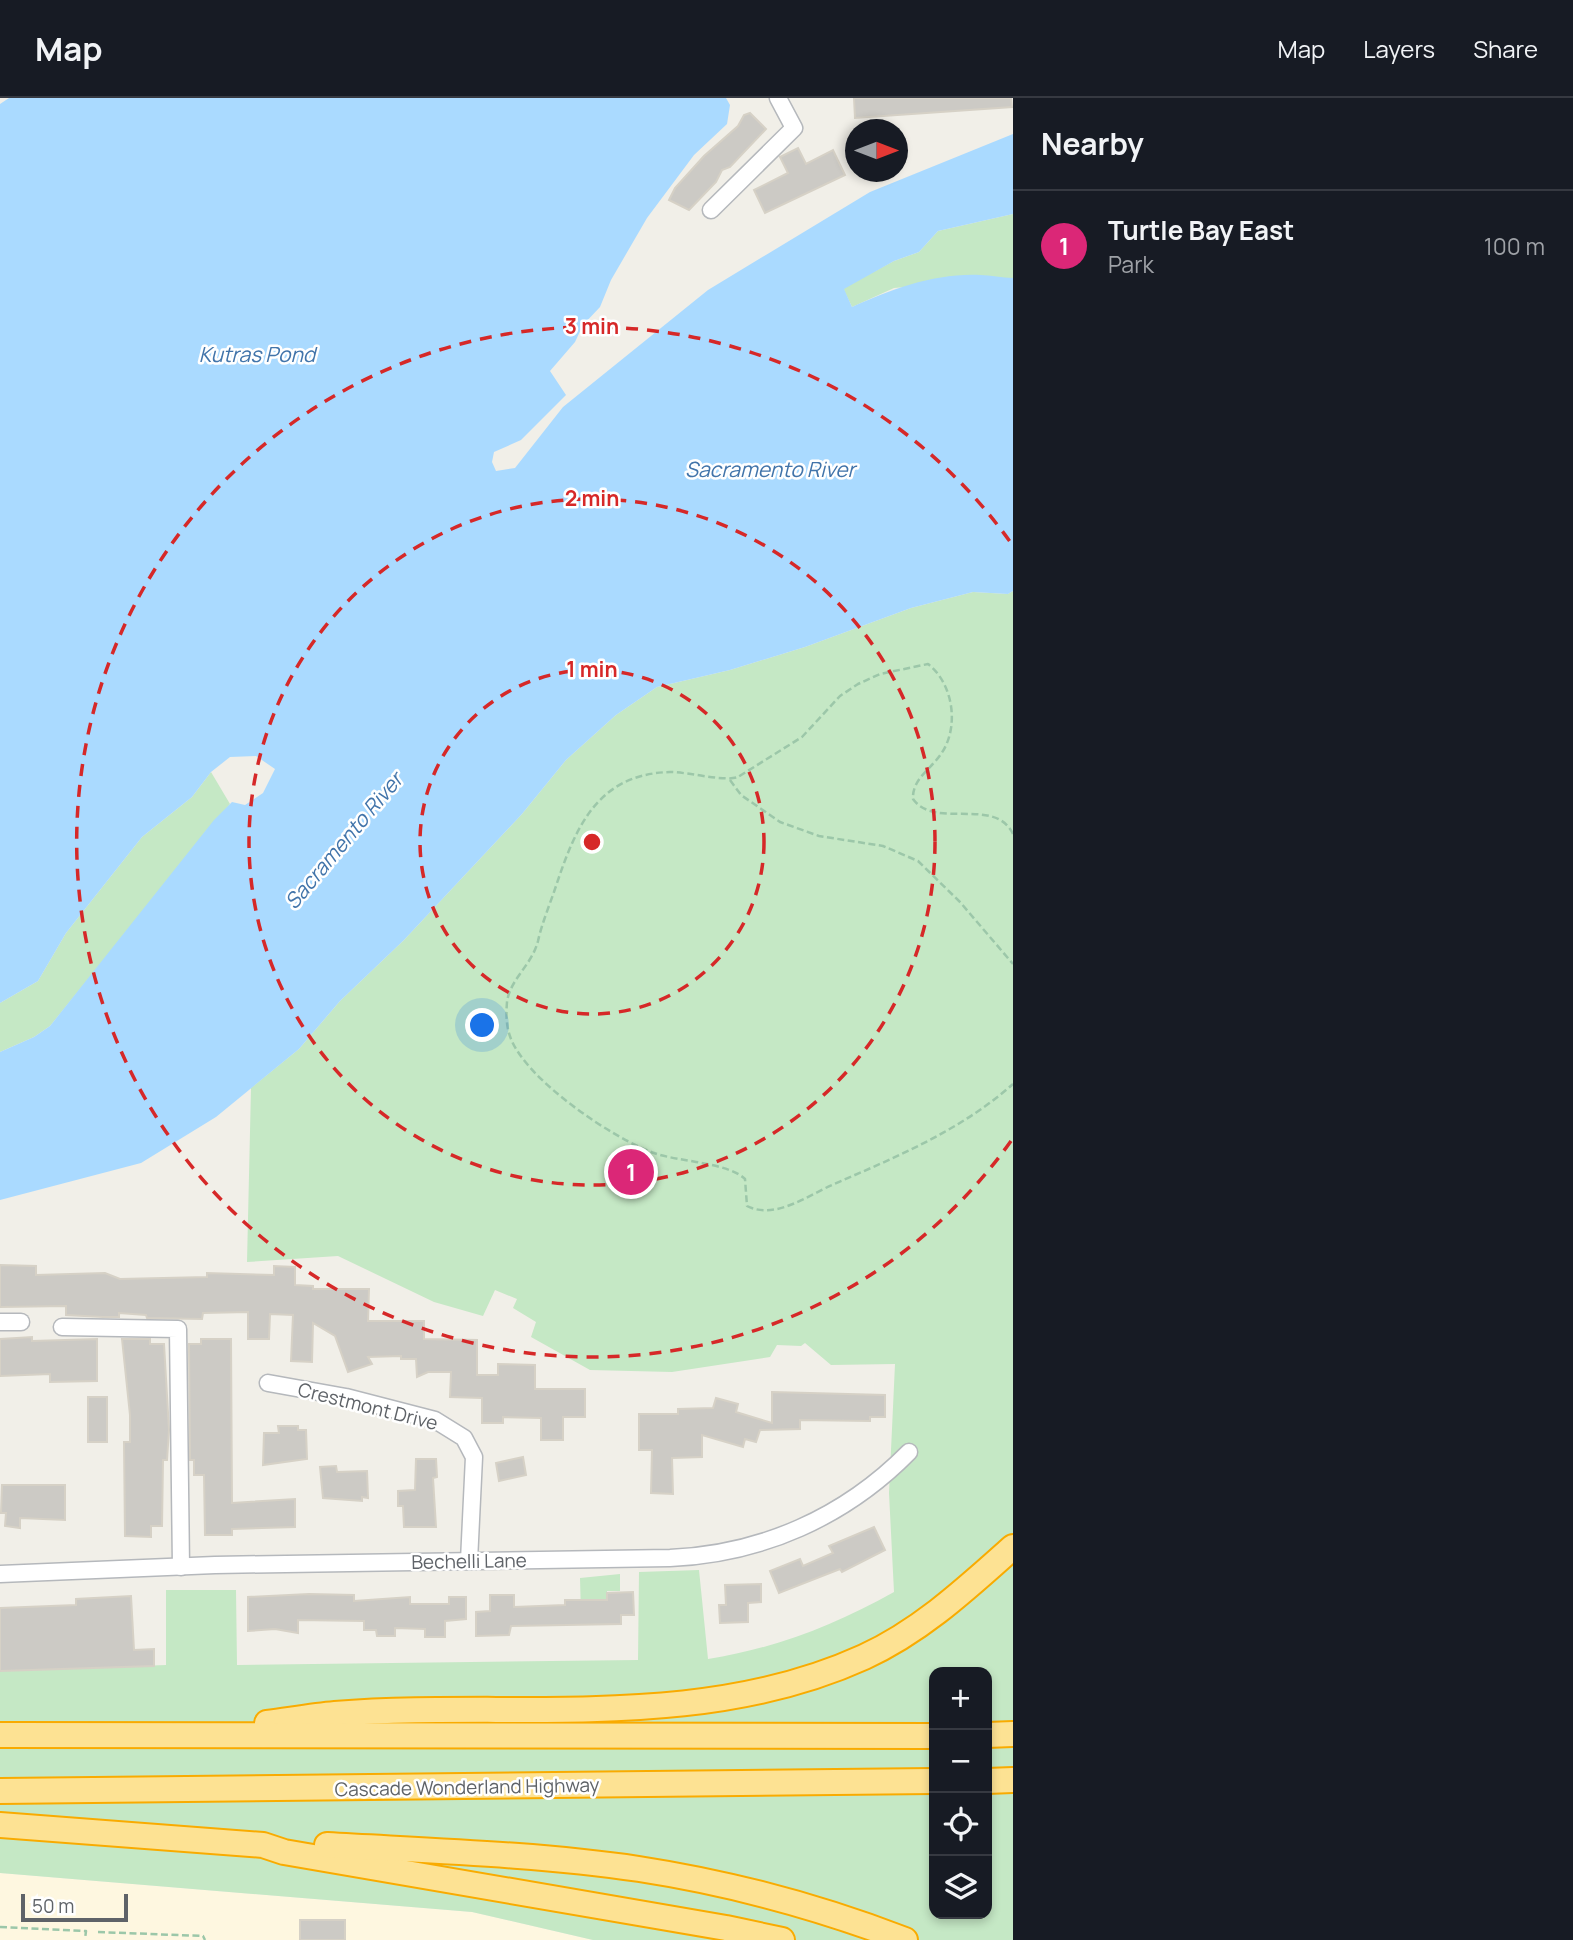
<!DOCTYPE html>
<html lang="en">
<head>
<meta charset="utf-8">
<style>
  :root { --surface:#171b24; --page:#242831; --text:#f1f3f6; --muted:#9ea1a6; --line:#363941; --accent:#db2777 }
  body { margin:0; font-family:Manrope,sans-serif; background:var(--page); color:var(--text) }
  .controls { position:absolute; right:21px; bottom:21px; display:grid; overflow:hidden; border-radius:14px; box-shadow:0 4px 10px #0003 }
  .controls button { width:63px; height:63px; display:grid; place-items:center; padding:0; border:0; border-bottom:2px solid var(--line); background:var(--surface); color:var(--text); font:35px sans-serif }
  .compass { position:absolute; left:845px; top:21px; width:63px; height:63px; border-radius:50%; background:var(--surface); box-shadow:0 4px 10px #0003; rotate:90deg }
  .scale { position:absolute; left:21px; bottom:18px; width:107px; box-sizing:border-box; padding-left:7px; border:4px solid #5f6368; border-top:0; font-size:19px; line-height:24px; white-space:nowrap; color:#5f6368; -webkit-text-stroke:5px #fff; paint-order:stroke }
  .you { position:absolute; left:483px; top:928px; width:24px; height:24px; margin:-18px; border:5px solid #fff; border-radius:50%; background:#1a73e8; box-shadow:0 0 0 10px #1a73e833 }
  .badge { display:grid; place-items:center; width:46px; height:46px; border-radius:50%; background:var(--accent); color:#fff; font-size:23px; font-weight:700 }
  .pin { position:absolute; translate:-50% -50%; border:4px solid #fff; box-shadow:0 2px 7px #0006 }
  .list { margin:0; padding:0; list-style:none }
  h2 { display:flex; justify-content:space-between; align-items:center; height:91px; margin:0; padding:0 28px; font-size:30px }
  h2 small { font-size:23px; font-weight:400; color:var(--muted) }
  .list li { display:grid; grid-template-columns:46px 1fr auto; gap:21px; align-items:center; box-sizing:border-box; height:112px; padding:0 28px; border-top:2px solid var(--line) }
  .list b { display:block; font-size:26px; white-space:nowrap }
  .list p { margin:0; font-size:23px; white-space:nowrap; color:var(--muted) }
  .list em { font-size:23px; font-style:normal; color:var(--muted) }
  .icon { flex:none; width:38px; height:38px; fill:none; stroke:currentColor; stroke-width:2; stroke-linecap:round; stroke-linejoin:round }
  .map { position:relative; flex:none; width:1013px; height:1842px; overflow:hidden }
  header { display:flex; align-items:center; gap:42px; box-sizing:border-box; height:98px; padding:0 35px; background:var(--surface); border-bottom:2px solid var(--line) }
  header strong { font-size:33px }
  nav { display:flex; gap:38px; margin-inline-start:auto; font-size:24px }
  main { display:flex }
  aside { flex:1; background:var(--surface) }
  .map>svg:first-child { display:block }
  .commercial { fill:#fef7e0 }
  .green { fill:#c5e8c5; fill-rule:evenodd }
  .water { fill:#aadaff }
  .building { fill:#cccac5; stroke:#d6d1c6; stroke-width:2 }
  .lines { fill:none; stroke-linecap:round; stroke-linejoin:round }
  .minor-casing { stroke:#b5b8bc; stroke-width:19 }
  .highway-casing { stroke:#f9ab00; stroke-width:28 }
  .path { stroke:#9cc7a9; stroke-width:2.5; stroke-dasharray:7 3.5; stroke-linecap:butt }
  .minor { stroke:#fff; stroke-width:16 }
  .highway { stroke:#fde293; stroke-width:24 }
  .ring { fill:none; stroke:#d62828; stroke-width:3.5; stroke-dasharray:12 9 }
  .labels { text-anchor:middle; stroke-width:5; stroke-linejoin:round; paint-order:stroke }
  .street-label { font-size:19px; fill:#5f6368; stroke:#fff }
  .water-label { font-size:21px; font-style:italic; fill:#4174aa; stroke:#fff }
  .centre { fill:#d62828; stroke:#fff; stroke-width:3.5 }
  .ring-label { font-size:21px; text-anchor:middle; font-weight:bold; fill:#d62828; stroke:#fff; stroke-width:5; stroke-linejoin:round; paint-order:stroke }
</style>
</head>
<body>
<header>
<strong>Map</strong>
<nav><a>Map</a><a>Layers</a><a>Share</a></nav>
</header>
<main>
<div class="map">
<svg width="1013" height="1842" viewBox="0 0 1013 1842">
  <rect width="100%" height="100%" fill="#f1efe8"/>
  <path class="commercial" d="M0,1775l472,39 121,28h-593z"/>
  <g class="green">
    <path d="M1013,116v64l-119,10 -42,19 -9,-19 51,-27 25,-9 19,-21z"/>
    <path d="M1013,493v1349h-420l-121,-28 -472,-39v-202l166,-6v-75h70l1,75 401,-5 1,-88 60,-2 9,89c68,-11 125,-33 186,-67l-5,-99 6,-129 -64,1 -26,-22 -4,3 -24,-1 -7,12 -98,15 -82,-2 -59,-33 5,-15 -23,-14 4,-9 -22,-9 -12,26 -49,-14 -96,-46 -91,6 4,-174 48,-39 41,-48 64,-61 118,-126 44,-54 50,-45 41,-28 73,-17 75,-23 106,-39 62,-16 35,2zM934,1574h53v242h-53z"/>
    <path d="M211,674l19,32 -180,222 -16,11 -34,15v-49l38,-22 28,-48 76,-96 50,-40z"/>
    <path d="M620,1476v17h-13v9l-26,15 -1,-37z"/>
  </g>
  <path class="water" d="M9,0h717l4,7 -3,19 -33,31 -47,63 -36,62 -11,27 -17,18 -8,17 -25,29 16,24 -45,45 -27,12 -2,10 4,9 19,-3 48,-61 145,-117 162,-98 143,-58v80l-75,17 -19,21 -25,9 -50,28 8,18c40,-18 83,-34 128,-32 11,0 22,3 33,3v313l-5,3 -35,-2 -62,16 -106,39 -75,23 -73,17 -41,28 -50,45 -44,54 -118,126 -64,61 -41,48 -83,68 -75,46 -141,37v-148l34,-15 16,-11 164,-206 18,-18 13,3 18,-12 12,-24 -19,-13 -26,1 -19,15 -19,25 -50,40 -76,96 -28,48 -38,22v-899z"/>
  <g class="building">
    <path d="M854,0h157l1,9 -157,11z"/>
    <path d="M750,15l16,16 -36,38 -8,3 -6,12 -27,28 -20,-10 6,-12 29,-32 34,-30 6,-11z"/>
    <path d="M798,50l8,16 27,-14 12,25 -80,38 -11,-23 34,-17 -8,-16z"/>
    <path d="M0,1167l36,1v9l69,-2 15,6 87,-2v-4l67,2v-9l21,1v18l18,1v3h56l-1,32h56v18l53,1v35h21v-11l37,1v24h50v28h-22v23h-22v-22l-38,-1v6h-21v-25l-32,-1 1,-25h-23l-11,5 -1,-18h-15v-3l-33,1 4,7 -24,8 -13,-36 -22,-13 -1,39 -21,-1 2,-46 -23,-1 -1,25h-21v-27l-45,1 -1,6 -55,-1 -1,-3 -27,-2v4h-16l-37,-2v-9l-66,1z"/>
    <path d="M32,1239v4l65,-2v42l-47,1v-8l-50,2v-37z"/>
    <path d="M122,1241h28v5h14l5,86 -2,30h-4l-1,66h-11v11l-26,-1 -1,-94h6v-27z"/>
    <path d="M201,1241h30l1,164 63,-4v28l-63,2v6h-27l-1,-60h-10v-15h-4l-1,-116h12z"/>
    <path d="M772,1294l113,3v22h-15v4l-70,-1v9l-40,1 -4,12 -11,-3 -2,8 -41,-12v22l-30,1 1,36 -22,-1 1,-43h-13v-36h39v-5l35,-1 3,-10 22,6 -2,8 36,11z"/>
    <rect x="88" y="1299" width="19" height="45"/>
    <path d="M278,1328h20v4h8l1,29 -44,6 1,-32h15z"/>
    <path d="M523,1359l3,18 -27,6 -3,-18z"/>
    <path d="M416,1361h20l1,18 -4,1 3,49h-32l-1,-21h-5v-15l17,-1z"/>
    <path d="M336,1368l1,6 30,-1 1,27 -6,-1v4l-39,-3 -3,-31z"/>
    <path d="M2,1387h63v35l-45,-2v10l-15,-2 1,-13h-5z"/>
    <path d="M874,1429l11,23 -43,22 -2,-3 -61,24 -9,-22 30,-12 3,7 30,-13 -4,-7z"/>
    <path d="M761,1486v18l-13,1v19l-28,1 -1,-18h7l-1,-20z"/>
    <path d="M633,1494l1,23h-13v9l-110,2 -2,9 -33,1v-24l14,-1v-16h24v12l51,-2v-5h42v-7z"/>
    <path d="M309,1496l45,1v6l56,-4v7h39v-7h17v22l-21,2v16h-20v-8l-30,-1v8h-18l-1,-6h-12v-9l-66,-1v13l-23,-4 -27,2v-34z"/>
    <path d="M131,1498l3,54 20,-1v17l-154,5v-63l76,-3v-6z"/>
    <rect x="300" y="1822" width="45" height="20"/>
  </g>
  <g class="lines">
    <g class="minor-casing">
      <g id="minor">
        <path d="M711,112l83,-82 -16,-30"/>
        <path d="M0,1224h21"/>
        <path d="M62,1229l116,2 3,238"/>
        <path d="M268,1285l78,14 89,23 29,18 10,19 -5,104"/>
        <path d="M0,1476l215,-9 455,-7c92,-4 175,-41 239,-106"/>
      </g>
    </g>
    <g class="highway-casing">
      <g id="highway">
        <path d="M267,1625c23,-3 46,-7 68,-9 177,-14 362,19 529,-57 57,-26 103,-69 149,-110"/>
        <path d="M0,1637l934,1"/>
        <path d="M987,1637l26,-1"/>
        <path d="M987,1683l26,-1"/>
        <path d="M0,1693l934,-10"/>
        <path d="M0,1727l263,20 21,7 442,76 56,12"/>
        <path d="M327,1747c104,6 209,9 312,24 91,14 180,38 266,71"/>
      </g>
    </g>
    <g class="path">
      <path d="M730,682l11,15 39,27 39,14 64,10 35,15 42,41 53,62"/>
      <path d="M1013,736c-18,-38 -78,-4 -100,-35 -1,-20 18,-30 28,-45 19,-27 12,-71 -13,-90l-48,10 -22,10 -18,12 -38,41 -64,40c-12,5 -50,-5 -68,-5 -72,2 -94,54 -114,114 -6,18 -14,37 -18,55 -6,24 -28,38 -31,61 -1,12 -1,25 4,37 17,42 101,99 143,114 25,9 73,9 91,26l2,27c28,14 60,-10 85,-21 64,-28 128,-54 181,-101"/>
      <path d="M0,1829l86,4 -1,8"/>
      <path d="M98,1834l105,4 2,4"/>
    </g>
    <use href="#minor" class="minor"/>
    <use href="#highway" class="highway"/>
  </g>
  <g class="ring">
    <circle cx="592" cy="744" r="172"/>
    <circle cx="592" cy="744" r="343"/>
    <path d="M1011 1043A515 515 0 1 1 1011 445"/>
  </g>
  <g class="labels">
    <g class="street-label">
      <text transform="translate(368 1308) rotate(14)" y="7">Crestmont Drive</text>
      <text transform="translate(469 1463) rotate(-1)" y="7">Bechelli Lane</text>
      <text transform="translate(467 1689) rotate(-1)" y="7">Cascade Wonderland Highway</text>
    </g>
    <g class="water-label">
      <text x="257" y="264">Kutras Pond</text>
      <text x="770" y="379">Sacramento River</text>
      <text transform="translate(344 743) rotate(-50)" y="7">Sacramento River</text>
    </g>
  </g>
  <circle cx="592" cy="744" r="10" class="centre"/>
  <g class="ring-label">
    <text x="592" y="236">3 min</text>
    <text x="592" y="408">2 min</text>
    <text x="592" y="579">1 min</text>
  </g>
</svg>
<div class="controls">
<button>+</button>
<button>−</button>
<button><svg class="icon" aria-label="locate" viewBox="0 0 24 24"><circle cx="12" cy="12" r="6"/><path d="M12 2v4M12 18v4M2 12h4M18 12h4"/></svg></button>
<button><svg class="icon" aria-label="layers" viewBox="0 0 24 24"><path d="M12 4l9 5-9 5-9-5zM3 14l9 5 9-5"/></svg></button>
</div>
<svg class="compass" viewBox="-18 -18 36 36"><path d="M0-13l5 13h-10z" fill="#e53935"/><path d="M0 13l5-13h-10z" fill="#9ea1a6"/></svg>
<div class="scale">50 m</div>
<div class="you"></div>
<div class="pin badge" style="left:631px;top:1074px">1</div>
</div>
<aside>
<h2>Nearby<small></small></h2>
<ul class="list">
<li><span class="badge">1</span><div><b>Turtle Bay East</b><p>Park</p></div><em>100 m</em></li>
</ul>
</aside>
</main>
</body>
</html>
